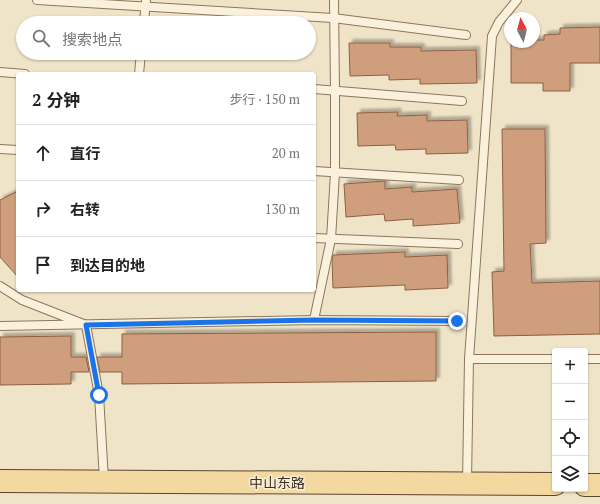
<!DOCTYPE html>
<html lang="zh">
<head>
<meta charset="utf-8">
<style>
  :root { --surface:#fff; --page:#f2f2f2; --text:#222; --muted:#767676; --line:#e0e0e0 }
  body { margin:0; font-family:"PT Serif","Noto Sans SC",serif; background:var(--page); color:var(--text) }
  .controls { position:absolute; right:12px; bottom:12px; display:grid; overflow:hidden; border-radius:4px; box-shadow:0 1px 3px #0004 }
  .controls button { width:36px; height:36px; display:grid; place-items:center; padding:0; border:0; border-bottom:1px solid var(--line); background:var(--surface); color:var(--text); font:20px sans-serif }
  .compass { position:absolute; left:504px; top:12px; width:36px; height:36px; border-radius:50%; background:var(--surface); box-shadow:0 1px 3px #0004; rotate:353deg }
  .stop { position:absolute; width:12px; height:12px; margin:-9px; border:3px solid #1a73e8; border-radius:50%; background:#fff }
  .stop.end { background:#1a73e8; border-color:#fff; box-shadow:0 1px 4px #0008 }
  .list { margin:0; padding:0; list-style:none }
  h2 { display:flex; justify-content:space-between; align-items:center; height:52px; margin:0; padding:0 16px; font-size:17px }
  h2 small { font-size:13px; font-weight:400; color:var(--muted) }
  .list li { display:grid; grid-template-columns:26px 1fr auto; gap:12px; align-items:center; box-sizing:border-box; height:56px; padding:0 16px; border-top:1px solid var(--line) }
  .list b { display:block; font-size:15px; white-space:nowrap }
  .list em { font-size:13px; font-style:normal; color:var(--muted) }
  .icon { flex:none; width:22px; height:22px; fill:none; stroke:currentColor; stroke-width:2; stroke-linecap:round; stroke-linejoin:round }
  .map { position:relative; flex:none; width:600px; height:504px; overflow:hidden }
  .search { position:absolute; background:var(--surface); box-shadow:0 1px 3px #0004; left:16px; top:16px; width:300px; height:44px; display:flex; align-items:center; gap:10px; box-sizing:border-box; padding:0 14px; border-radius:22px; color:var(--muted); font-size:15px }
  .panel { position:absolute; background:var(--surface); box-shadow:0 1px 3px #0004; left:16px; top:72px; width:300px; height:220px; border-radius:4px }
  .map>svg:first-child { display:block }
  .building { fill:#cf9f7d; stroke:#8d5f41; filter:url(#shadow) }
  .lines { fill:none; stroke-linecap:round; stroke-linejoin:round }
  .service-casing { stroke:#8d765c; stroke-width:10 }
  .primary-casing { stroke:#5b4430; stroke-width:24 }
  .service { stroke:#faf1dc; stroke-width:8 }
  .primary { stroke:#f3d9a0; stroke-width:22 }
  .route { stroke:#1a73e8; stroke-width:5 }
  .labels { text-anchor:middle; stroke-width:3; stroke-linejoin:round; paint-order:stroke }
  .street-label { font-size:14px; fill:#3d2e20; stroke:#f7eed8 }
</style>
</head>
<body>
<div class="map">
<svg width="600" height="504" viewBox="0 0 600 504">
  <defs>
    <filter id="shadow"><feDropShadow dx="3.5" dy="-3.5" stdDeviation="1" flood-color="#0004"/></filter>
  </defs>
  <rect width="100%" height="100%" fill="#f0e4c8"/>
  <g class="building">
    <path d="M600,27v36h-30v28h-27v-8h-32v-41h23v-2h10v-5l16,-1v-6z"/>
    <path d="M349,43h41v4h31v4l55,-1 1,33 -57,1v-5l-31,1v-5l-39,1z"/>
    <path d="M398,112l-1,4 30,-1v6l40,-1 1,33 -42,1v-5l-30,1 -1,-5 -37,1 -1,-33z"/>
    <path d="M502,129h43l1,114 -16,1 2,39 68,-2v53l-106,2 -2,-64 12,-1z"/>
    <path d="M385,181v8l27,-2v5l45,-3 3,34 -47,3v-7l-28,2 -1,-7 -38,3 -2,-33z"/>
    <path d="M18,191v86l-18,-20v-57z"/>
    <path d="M405,252v5l42,-2 1,33 -43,2v-5l-72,3 -1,-28 1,-5z"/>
    <path d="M436,332v49l-314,3v-12h-22l-3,-15h25v-23z"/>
    <path d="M71,336v21h15l3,15h-18v12l-71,1v-48z"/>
  </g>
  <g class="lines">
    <g class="service-casing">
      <g id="service">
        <path d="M37,0l296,18 133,17"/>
        <path d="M144,23l2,-23"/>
        <path d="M0,72l25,2"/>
        <path d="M139,74l2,-21"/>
        <path d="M314,89l148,12"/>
        <path d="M0,149l18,1"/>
        <path d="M314,171l145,9"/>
        <path d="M314,238l144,6"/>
        <path d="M0,286l22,14 64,25 13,70 5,85"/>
        <path d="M314,320l17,-81 4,-66v-83l-1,-90"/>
        <path d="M0,326l314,-6 143,1"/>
        <path d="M469,359h86"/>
        <path d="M585,359h15"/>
        <path d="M467,482l2,-123 23,-323 7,-14 18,-22"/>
      </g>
    </g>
    <g class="primary-casing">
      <g id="primary">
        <path d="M0,481l555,3"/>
        <path d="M585,485h15"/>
      </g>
    </g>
    <use href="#service" class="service"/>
    <use href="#primary" class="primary"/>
  </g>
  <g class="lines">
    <path class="route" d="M99,395l-13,-70 228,-5 143,1"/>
  </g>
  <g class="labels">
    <g class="street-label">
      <text x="277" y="488">中山东路</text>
    </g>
  </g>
</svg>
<div class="controls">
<button>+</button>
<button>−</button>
<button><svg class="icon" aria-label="locate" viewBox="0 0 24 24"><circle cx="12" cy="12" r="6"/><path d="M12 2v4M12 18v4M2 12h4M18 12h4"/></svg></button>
<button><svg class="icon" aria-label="layers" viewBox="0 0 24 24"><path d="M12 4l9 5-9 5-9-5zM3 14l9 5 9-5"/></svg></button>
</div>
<svg class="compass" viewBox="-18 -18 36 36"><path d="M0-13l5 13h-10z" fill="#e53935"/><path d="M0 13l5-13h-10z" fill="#767676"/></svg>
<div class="stop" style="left:99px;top:395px"></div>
<div class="stop end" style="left:457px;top:321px"></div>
<div class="search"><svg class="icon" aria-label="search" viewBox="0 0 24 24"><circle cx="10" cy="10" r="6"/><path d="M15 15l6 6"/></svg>搜索地点</div>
<section class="panel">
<h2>2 分钟<small>步行 · 150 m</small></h2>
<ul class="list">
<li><svg class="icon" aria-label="ahead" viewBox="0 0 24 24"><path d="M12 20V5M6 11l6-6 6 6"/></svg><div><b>直行</b></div><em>20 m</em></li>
<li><svg class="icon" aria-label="right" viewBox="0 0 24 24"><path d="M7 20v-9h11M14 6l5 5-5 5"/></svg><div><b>右转</b></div><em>130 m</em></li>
<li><svg class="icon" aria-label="arrive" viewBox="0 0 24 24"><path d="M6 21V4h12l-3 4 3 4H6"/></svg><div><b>到达目的地</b></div></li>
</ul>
</section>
</div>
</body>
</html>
